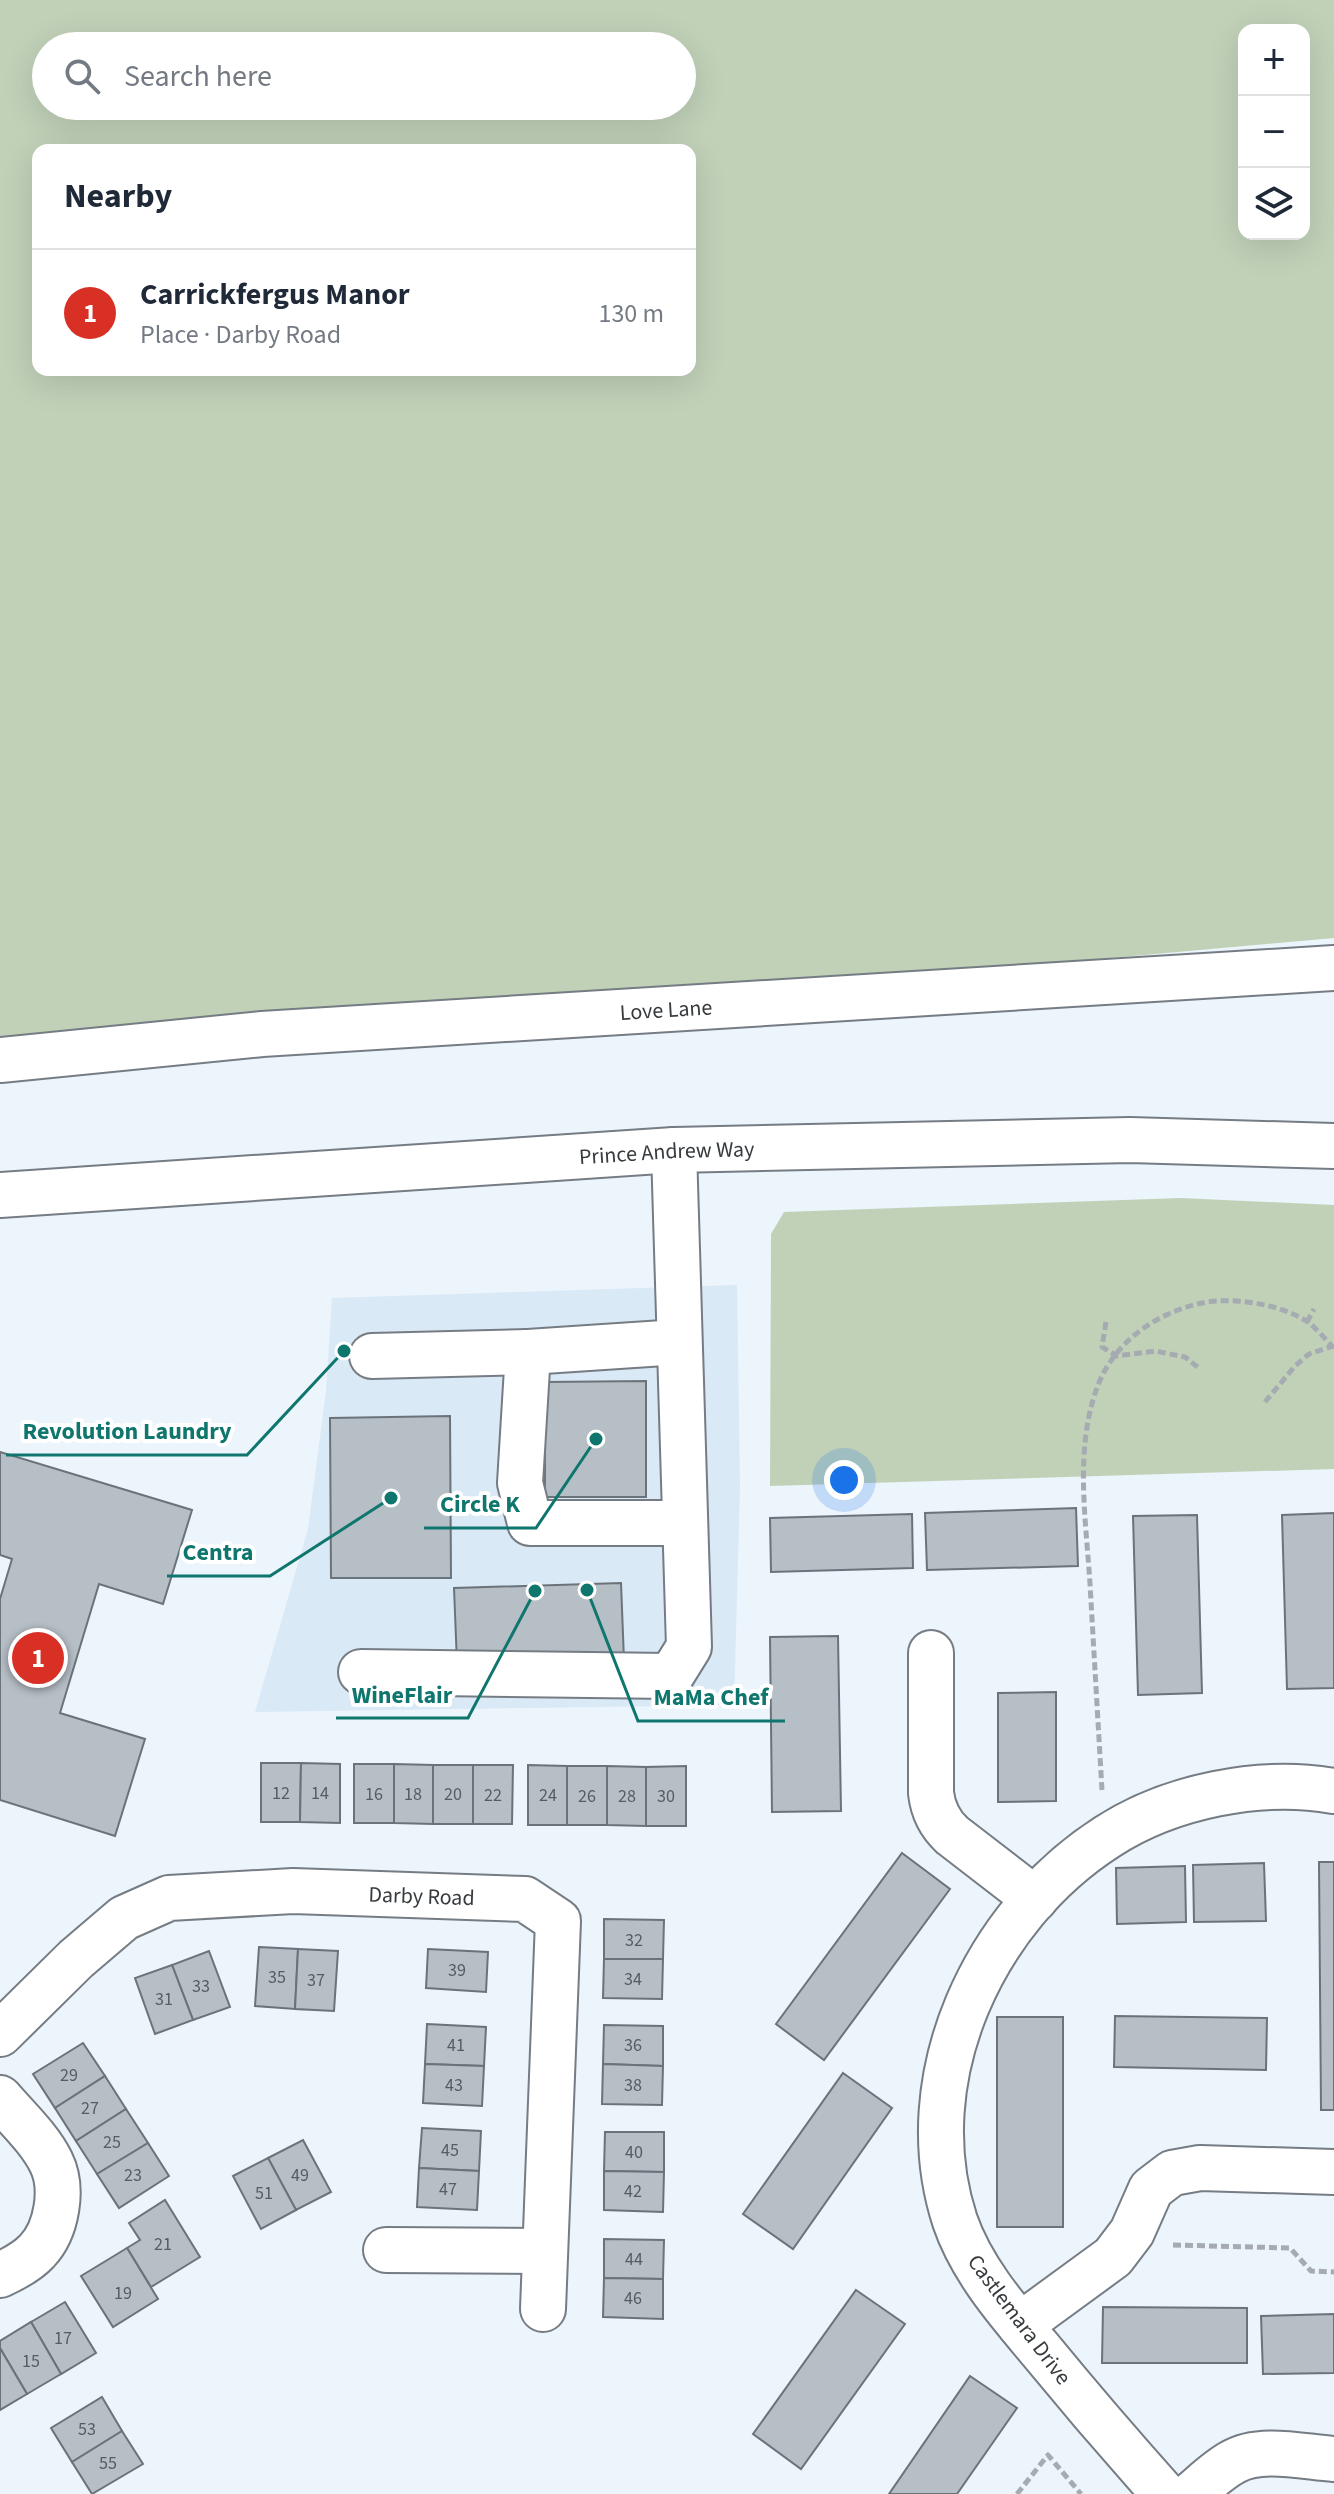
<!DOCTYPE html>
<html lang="en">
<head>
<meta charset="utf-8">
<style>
  :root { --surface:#fff; --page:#f6f6f7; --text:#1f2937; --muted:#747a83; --line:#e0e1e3; --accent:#d93025 }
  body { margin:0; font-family:"Source Sans 3",sans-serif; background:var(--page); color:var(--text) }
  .controls { position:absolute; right:24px; top:24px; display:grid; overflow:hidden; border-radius:16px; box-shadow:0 8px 32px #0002 }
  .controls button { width:72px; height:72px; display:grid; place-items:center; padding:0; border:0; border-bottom:2px solid var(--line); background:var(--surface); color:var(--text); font:40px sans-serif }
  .you { position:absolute; left:844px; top:1480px; width:28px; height:28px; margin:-20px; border:6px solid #fff; border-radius:50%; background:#1a73e8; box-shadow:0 0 0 12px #1a73e833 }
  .badge { display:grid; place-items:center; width:52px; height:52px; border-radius:50%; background:var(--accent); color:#fff; font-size:26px; font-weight:700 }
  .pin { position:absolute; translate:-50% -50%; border:4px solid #fff; box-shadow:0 2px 8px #0006 }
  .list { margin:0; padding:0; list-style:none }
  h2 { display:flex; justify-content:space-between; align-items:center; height:104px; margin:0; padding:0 32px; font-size:34px }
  h2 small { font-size:26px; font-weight:400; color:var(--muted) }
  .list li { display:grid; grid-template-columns:52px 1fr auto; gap:24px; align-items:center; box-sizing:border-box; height:128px; padding:0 32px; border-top:2px solid var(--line) }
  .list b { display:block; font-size:30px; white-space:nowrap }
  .list p { margin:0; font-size:26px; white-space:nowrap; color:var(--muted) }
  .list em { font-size:26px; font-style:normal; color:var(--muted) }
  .icon { flex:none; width:44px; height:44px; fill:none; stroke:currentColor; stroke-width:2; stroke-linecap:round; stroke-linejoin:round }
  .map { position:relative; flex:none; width:1334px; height:2494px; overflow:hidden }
  .search { position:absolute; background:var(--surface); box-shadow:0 8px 32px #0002; left:32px; top:32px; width:664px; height:88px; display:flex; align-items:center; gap:20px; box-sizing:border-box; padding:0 28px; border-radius:44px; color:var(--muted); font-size:30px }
  .panel { position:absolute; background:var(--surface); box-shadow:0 8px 32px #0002; left:32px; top:144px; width:664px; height:232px; border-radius:16px }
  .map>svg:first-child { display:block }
  .built { fill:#dae9f6 }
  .green { fill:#c1d1b8; fill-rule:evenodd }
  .building { fill:#b6bec6; stroke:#6b737a; stroke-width:2 }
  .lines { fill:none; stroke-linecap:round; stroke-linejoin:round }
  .minor-casing { stroke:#757c83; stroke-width:48 }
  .path { stroke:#a5abb1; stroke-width:5; stroke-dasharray:8 4; stroke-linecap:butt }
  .minor { stroke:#fff; stroke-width:44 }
  .labels { text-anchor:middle; stroke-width:8; stroke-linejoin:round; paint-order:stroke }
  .number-label { font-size:18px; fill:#575c60 }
  .street-label { font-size:22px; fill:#373b3e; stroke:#fff }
  .leader { fill:none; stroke:#0f766e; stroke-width:3 }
  .callout-dot { fill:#0f766e; stroke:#fff; stroke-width:3 }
  .callout-label { font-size:24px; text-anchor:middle; font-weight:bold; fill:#0f766e; stroke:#fff; stroke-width:8; stroke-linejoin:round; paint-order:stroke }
</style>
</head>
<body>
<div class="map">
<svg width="1334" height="2494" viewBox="0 0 1334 2494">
  <rect width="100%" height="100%" fill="#ecf4fc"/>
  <path class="built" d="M737,1285l3,202 -6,218 -479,7 53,-183 18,-138 6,-93z"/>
  <g class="green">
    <path d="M0,0h1334v938l-1334,120zM1244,30h60v204h-60zM46,46h636v60h-636zM38,150h652v220h-652z"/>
    <path d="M1181,1198l153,7v264l-564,17 1,-252 13,-22z"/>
  </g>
  <g class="building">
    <path d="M646,1381v116h-101v-115z"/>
    <path d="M450,1416l1,162h-120l-1,-160z"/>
    <path d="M0,1452l192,58 -29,94 -64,-20 -39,129 85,26 -30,97 -115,-36v-201l12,-40 -12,-4z"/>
    <path d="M1076,1508l2,58 -151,4 -2,-57z"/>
    <path d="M1334,1513v175l-47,1 -5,-174z"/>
    <path d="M912,1514l1,54 -142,4 -1,-54z"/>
    <path d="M1197,1515l5,178 -64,2 -5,-179z"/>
    <path d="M621,1583l3,77 -167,4 -3,-76z"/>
    <path d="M838,1636l3,175 -69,1 -2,-175z"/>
    <path d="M1056,1692v109l-58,1v-109z"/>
    <path d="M261,1763h40l-1,59h-39z"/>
    <path d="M301,1763l39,1v59l-40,-1z"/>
    <rect x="354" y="1764" width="40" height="59"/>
    <path d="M394,1764l39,1v59l-39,-1z"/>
    <rect x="433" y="1765" width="40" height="59"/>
    <path d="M473,1765h40l-1,59h-39z"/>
    <path d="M528,1765l39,1v59h-39z"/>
    <rect x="567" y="1766" width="40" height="59"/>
    <path d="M607,1766l39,1v59l-39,-1z"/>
    <path d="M686,1766v60h-40v-59z"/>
    <path d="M902,1853l48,36 -126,171 -48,-36z"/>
    <path d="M1319,1862h15v248h-13z"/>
    <path d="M1264,1863l2,58 -72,1 -1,-57z"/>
    <path d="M1185,1866l1,56 -69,2 -1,-56z"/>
    <path d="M604,1919l60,1 -1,39h-59z"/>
    <path d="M259,1947l39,2 -3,60 -40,-3z"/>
    <path d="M298,1949l40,2 -4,60 -39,-2z"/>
    <path d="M428,1949l60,3 -2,40 -60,-4z"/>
    <path d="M209,1951l21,56 -37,13 -21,-55z"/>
    <path d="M604,1959h59l-1,40 -59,-1z"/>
    <path d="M172,1965l21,55 -38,14 -20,-56z"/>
    <path d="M1115,2016l152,2 -1,52 -152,-3z"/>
    <rect x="997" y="2017" width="66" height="210"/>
    <path d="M427,2024l59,3 -2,39 -59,-2z"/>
    <path d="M604,2025l59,1v40l-60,-2z"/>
    <path d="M83,2043l22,33 -50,32 -22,-34z"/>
    <path d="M425,2064l59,2 -2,40 -59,-3z"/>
    <path d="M603,2064l60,2 -1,39 -60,-1z"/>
    <path d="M843,2073l49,35 -99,141 -50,-35z"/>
    <path d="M105,2076l21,33 -50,32 -21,-33z"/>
    <path d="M126,2109l22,34 -51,31 -21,-33z"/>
    <path d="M422,2128l59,3 -2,40 -60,-3z"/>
    <path d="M605,2132h59v40l-60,-1z"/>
    <path d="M303,2140l28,52 -35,18 -28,-52z"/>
    <path d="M148,2143l21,33 -50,32 -22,-34z"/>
    <path d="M268,2158l28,52 -35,19 -28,-53z"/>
    <path d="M419,2168l60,3 -2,39 -60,-3z"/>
    <path d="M604,2171l60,1 -1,40 -59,-2z"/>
    <path d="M165,2200l35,57 -49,30 -24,-39 13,-8 -11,-17z"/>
    <path d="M604,2239l60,1 -1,39 -59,-1z"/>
    <path d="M127,2248l31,51 -45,28 -32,-51z"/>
    <path d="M604,2278l59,1v40l-60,-2z"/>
    <path d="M856,2290l49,34 -104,145 -48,-35z"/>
    <path d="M65,2302l31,51 -35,21 -30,-52z"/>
    <path d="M1103,2307l144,1v55h-145z"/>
    <path d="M1334,2314v59l-71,1 -2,-58z"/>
    <path d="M31,2322l30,52 -34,20 -27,-46v-7z"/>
    <path d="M0,2348l27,46 -27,16z"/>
    <path d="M970,2376l47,32 -60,86h-68z"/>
    <path d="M102,2397l20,34 -50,31 -21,-34z"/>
    <path d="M122,2431l21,33 -51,30 -20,-32z"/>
  </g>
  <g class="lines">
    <g class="minor-casing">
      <g id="minor">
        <path id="s1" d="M0,1060l262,-26 1072,-66"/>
        <path id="s2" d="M0,1195l674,-45 456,-10 204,6"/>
        <path d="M679,1342l-151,10 -8,131 10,40h155"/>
        <path d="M372,1356l156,-4"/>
        <path d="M931,1653v140c2,17 8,30 21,42l83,64"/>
        <path d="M361,1672l310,4 18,-29 -15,-497"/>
        <path id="s3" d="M0,2034l76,-75 48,-41 45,-20 124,-7 232,8 33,22 -15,388"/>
        <path d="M0,2098c17,20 39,40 51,64 13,26 6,68 -14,89 -10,11 -24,18 -37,24"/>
        <path d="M386,2250l159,1"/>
        <path d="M1020,2325l93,-68 19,-25 19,-43 21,-16 28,-5 134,4"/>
        <path d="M1164,2494c-43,-48 -85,-97 -126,-147 -32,-38 -67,-79 -83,-126 -47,-143 29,-305 152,-384 63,-41 153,-59 227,-46"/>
        <path d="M1192,2494c13,-11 26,-24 41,-32 27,-16 71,-5 101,-3"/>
      </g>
    </g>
    <g class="path">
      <path d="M1106,1322l-4,25 15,9 38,-5 30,6 15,12"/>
      <path d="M1307,1322l7,-13"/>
      <path d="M1265,1402l30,-36 14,-12 24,-8"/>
      <path d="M1102,1790c-4,-68 -8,-137 -12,-206 -4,-65 -16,-136 8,-199 17,-43 56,-70 99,-81 32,-8 82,-1 111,18 9,7 18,18 26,26"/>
      <path d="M1173,2245l117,3 21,23 23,1"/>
      <path d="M1017,2494l31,-39 33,39"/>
    </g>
    <use href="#minor" class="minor"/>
  </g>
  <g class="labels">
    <g class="number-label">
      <text x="281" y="1799">12</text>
      <text x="320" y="1799">14</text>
      <text x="374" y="1800">16</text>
      <text x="413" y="1800">18</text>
      <text x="453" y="1800">20</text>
      <text x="493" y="1801">22</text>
      <text x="548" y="1801">24</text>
      <text x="587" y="1802">26</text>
      <text x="627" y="1802">28</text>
      <text x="666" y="1802">30</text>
      <text x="634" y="1946">32</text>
      <text x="457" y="1976">39</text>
      <text x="277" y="1983">35</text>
      <text x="633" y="1985">34</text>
      <text x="316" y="1986">37</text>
      <text x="201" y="1992">33</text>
      <text x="164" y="2005">31</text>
      <text x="456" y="2051">41</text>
      <text x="633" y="2051">36</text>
      <text x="69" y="2081">29</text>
      <text x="454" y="2091">43</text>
      <text x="633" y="2091">38</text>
      <text x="90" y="2114">27</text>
      <text x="112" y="2148">25</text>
      <text x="450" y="2156">45</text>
      <text x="634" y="2158">40</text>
      <text x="133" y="2181">23</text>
      <text x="300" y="2181">49</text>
      <text x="448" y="2195">47</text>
      <text x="633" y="2197">42</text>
      <text x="264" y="2199">51</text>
      <text x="163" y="2250">21</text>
      <text x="634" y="2265">44</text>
      <text x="123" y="2299">19</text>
      <text x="633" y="2304">46</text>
      <text x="63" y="2344">17</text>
      <text x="31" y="2367">15</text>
      <text x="87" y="2435">53</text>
      <text x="108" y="2469">55</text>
    </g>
    <g class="street-label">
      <text dy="8" stroke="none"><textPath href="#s1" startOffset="668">Love Lane</textPath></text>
      <text dy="8" stroke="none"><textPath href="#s2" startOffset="668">Prince Andrew Way</textPath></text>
      <text dy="8" stroke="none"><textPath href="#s3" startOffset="472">Darby Road</textPath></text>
      <text transform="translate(1020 2319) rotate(53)" y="8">Castlemara Drive</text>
    </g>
  </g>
  <path class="leader" d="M344 1351L247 1455H6M596 1439L536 1528H424M391 1498L270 1576H167M535 1591L468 1718H336M587 1590L638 1721H785"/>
  <g class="callout-dot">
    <circle cx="344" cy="1351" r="8"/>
    <circle cx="596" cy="1439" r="8"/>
    <circle cx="391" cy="1498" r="8"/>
    <circle cx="535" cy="1591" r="8"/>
    <circle cx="587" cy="1590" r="8"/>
  </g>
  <g class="callout-label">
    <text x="127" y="1439">Revolution Laundry</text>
    <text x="480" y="1512">Circle K</text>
    <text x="218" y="1560">Centra</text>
    <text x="402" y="1703">WineFlair</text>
    <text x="711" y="1705">MaMa Chef</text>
  </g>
</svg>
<div class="controls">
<button>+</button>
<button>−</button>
<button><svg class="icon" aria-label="layers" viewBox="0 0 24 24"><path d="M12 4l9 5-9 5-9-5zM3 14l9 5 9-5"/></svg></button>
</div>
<div class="you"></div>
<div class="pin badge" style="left:38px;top:1658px">1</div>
<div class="search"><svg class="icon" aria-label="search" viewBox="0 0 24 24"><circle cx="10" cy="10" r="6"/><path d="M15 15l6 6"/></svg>Search here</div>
<section class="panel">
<h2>Nearby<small></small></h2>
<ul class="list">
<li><span class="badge">1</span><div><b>Carrickfergus Manor</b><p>Place · Darby Road</p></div><em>130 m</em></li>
</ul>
</section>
</div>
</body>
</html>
